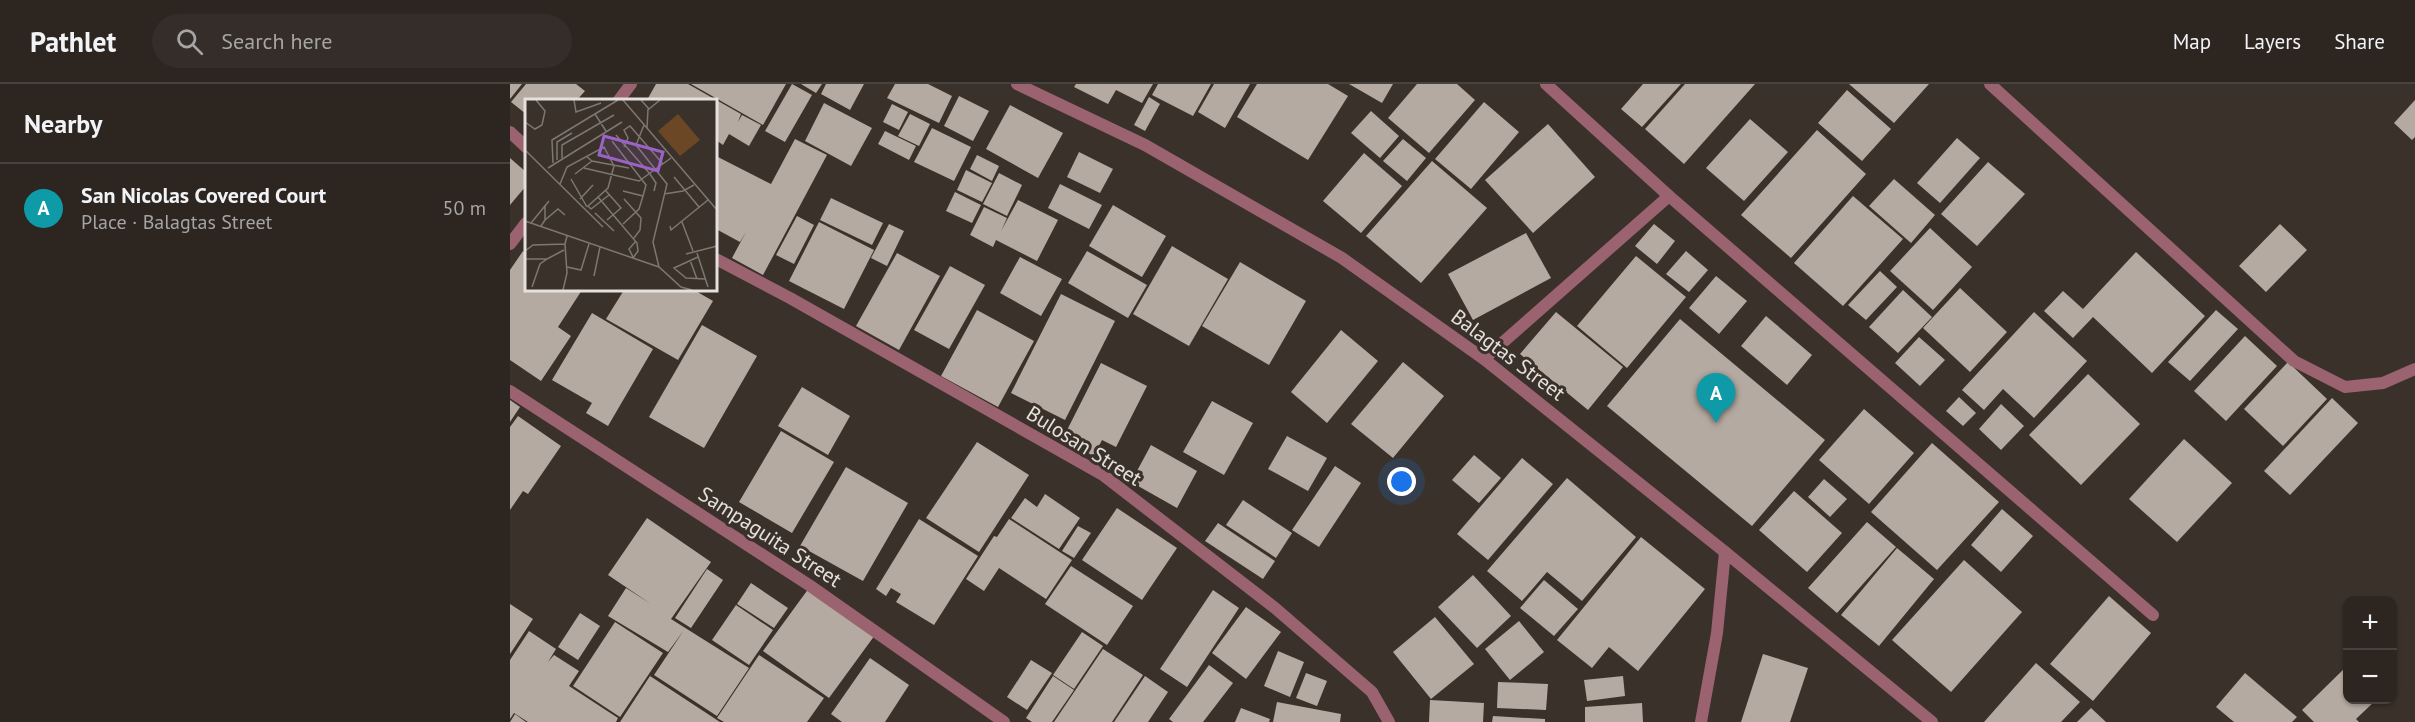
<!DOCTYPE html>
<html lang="en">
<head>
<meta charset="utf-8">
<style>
  :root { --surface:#2c2520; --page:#342d29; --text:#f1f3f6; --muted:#a6a5a5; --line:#48423e; --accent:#6dc2f3 }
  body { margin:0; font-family:"PT Sans",sans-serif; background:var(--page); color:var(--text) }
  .controls { position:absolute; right:18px; bottom:18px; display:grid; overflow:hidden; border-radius:12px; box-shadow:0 2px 4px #0004 }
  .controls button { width:54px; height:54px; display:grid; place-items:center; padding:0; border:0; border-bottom:2px solid var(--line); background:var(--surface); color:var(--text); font:30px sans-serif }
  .you { position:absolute; left:892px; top:398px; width:21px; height:21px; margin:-15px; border:4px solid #fff; border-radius:50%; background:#1a73e8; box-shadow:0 0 0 9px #1a73e833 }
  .badge { display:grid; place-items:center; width:39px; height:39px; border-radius:50%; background:var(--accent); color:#fff; font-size:20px; font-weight:700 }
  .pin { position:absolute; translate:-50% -50px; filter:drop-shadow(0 2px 3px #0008) }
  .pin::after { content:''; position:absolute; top:32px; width:21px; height:18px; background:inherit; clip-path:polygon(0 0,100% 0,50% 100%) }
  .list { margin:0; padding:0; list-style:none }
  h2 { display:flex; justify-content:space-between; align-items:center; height:78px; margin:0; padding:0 24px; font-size:26px }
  h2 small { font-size:20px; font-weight:400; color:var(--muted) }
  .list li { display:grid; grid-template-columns:39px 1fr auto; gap:18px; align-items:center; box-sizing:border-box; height:90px; padding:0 24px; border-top:2px solid var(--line) }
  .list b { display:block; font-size:22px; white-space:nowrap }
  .list p { margin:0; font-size:20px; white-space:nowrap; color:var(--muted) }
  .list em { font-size:20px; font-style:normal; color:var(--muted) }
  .icon { flex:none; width:33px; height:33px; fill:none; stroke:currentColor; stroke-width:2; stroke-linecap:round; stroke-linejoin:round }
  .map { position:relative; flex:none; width:1905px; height:638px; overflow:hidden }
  header { display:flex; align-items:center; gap:36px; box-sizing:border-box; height:84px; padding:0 30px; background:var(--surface); border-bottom:2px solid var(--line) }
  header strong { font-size:28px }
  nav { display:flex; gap:33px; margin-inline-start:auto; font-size:21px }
  .search { width:420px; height:54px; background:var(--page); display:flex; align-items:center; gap:15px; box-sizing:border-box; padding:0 21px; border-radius:33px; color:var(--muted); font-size:22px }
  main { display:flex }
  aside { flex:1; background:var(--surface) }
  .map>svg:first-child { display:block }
  .building { fill:#b5aaa1 }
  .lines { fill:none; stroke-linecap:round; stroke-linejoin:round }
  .minor { stroke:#9b6270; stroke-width:12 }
  .labels { text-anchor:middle; stroke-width:6; stroke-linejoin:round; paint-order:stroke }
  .street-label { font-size:21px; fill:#e5e0db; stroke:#3a312a }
  .inset-road { fill:none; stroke:#7e7771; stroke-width:1.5 }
  .view { fill:#9b62c7; fill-opacity:0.15; stroke:#9b62c7; stroke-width:3 }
  .inset-edge { fill:none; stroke:#e5e0db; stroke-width:3 }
</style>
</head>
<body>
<header>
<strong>Pathlet</strong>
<div class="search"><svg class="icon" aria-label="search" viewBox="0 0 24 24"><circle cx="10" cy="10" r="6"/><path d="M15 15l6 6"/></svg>Search here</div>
<nav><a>Map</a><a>Layers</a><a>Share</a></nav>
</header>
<main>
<aside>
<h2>Nearby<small></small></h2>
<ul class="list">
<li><span class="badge" style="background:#0f9aa8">A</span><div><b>San Nicolas Covered Court</b><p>Place · Balagtas Street</p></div><em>50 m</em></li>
</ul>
</aside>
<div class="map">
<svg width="1905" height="638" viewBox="0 0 1905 638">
  <rect width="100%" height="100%" fill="#3a312a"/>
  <g class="building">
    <path d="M0,0h12l-12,15z"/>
    <path d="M16,0h50l9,7 -8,9h-51v14l-15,-12z"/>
    <path d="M146,0h32l53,30 -3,8 4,-7 19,10 -12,21 -20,-12 -6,11 -7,-5v-40h-69z"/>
    <path d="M181,0h95l-23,41z"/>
    <path d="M282,0l20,11 -27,47 -20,-11z"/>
    <path d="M291,0h21l-6,9z"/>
    <path d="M316,0h38l-14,26 -29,-16z"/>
    <path d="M385,0h33l24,12 -13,27 -52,-25z"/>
    <path d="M566,0h77l-11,19 -26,-13 -8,14 -34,-17z"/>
    <path d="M648,0h53l-18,32 -41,-21z"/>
    <path d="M704,0h36l-25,44 -27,-16z"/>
    <path d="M747,0h71l20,12 -40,64 -71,-43z"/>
    <path d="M839,0h44l-11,19z"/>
    <path d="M907,0h40l18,16 -46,53 -41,-35z"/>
    <path d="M1133,0h38l-39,43 -21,-18z"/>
    <path d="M1175,0h70l-71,80 -39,-35z"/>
    <path d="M1339,0h80l-35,39z"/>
    <path d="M1337,6l44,39 -29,32 -44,-38z"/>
    <path d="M449,12l30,15 -16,30 -29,-15z"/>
    <path d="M639,13l11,7 -15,27 -11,-6z"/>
    <path d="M1905,16v37l-3,3 -18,-17z"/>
    <path d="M974,18l35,30 -48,57 -36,-30z"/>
    <path d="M314,19l48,25 -21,38 -46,-25z"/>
    <path d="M382,20l16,8 -9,18 -16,-8z"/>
    <path d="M500,21l53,28 -25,45 -52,-29z"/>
    <path d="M861,27l28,25 -19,22 -29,-25z"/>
    <path d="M400,30l20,10 -11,22 -21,-10z"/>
    <path d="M1240,35l38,33 -44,49 -38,-33z"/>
    <path d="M1038,40l47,53 -62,56 -48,-53z"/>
    <path d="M422,44l39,19 -17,34 -40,-19z"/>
    <path d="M1307,46l49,44 -75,84 -50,-43z"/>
    <path d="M375,47l31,15 -7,14 -31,-16z"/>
    <path d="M1447,54l23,20 -40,45 -23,-20z"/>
    <path d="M285,55l32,16 -64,120 -31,-17 14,-26 -6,10 -24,-13v-73l55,28z"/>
    <path d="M893,55l23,19 -19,23 -24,-20z"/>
    <path d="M569,68l34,17 -13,24 -33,-16z"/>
    <path d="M854,69l38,33 -41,47 -38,-32z"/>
    <path d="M467,71l22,11 -7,15 -22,-12z"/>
    <path d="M0,74l16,14v14l-16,19z"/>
    <path d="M922,77l55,47 -66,75 -55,-47z"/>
    <path d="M1478,78l37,32 -48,52 -36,-32z"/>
    <path d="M456,86l26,13 -10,19 -25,-12z"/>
    <path d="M489,89l23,12 -15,31 -24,-12z"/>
    <path d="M1384,95l41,36 -24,28 -42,-37z"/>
    <path d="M550,100l42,21 -13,24 -41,-21z"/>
    <path d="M445,108l26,13 -9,18 -26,-12z"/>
    <path d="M1343,112l50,43 -60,67 -49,-43z"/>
    <path d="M321,114l52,25 -11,22 -52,-25z"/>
    <path d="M508,116l40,20 -21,41 -41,-21 -3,7 -23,-12 14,-28 23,11 -6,13z"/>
    <path d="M603,121l53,31 -24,41 -53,-31z"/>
    <path d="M287,132l17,9 -20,39 -18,-9z"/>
    <path d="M309,138l55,28 -30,59 -55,-28z"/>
    <path d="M379,140l15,7 -17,35 -16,-8z"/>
    <path d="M1144,140l21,17 -18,23 -22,-18z"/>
    <path d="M1770,140l27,26 -41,42 -27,-26z"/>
    <path d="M1420,144l42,39 -39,43 -43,-39z"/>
    <path d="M1016,149l25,45 -78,42 -25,-46z"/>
    <path d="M662,162l56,33 -39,67 -56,-32z"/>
    <path d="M13,167l3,3v36h56l-24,37 13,9 -30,45 -31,-21v-90z"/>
    <path d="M577,167l60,34 -19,33 -60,-35z"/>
    <path d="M1176,167l22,19 -19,22 -23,-18z"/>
    <path d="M1626,168l69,64 -53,57 -59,-56 -20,21 -29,-27 19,-20 20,18z"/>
    <path d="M387,169l43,23 -41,74 -43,-24z"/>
    <path d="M1126,172l50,41 -59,71 -50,-42z"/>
    <path d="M510,173l42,22 -21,37 -41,-23z"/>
    <path d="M730,178l66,39 -37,64 -67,-39z"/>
    <path d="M440,182l35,19 -36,64 -35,-19z"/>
    <path d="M1370,187l17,16 -31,33 -18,-15z"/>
    <path d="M1206,192l31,25 -28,33 -30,-26z"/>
    <path d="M1450,204l47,44 -37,40 -47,-44z"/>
    <path d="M114,206h70l19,11 -35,59 -72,-41z"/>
    <path d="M1393,206l29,27 -34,36 -29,-26z"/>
    <path d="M551,210l54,27 -50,99 -54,-27z"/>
    <path d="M467,226l57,31 -36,66 -57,-31z"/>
    <path d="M1706,226l22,19 -48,52 -22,-19z"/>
    <path d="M1046,228l67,55 -35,43 -68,-56z"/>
    <path d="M1524,228l53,49 -53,57 -31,-29 -19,21 -22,-20z"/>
    <path d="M82,229l61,36 -45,77 -22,-13 6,-10 -40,-23z"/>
    <path d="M1256,232l46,39 -25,30 -46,-39z"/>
    <path d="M1170,235l145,121 -73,86 -145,-120z"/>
    <path d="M192,241l55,31 -53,92 -55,-31z"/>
    <path d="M831,246l37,31 -51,62 -36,-31z"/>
    <path d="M1735,252l32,30 -51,55 -32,-30z"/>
    <path d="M1409,253l26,23 -25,26 -25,-23z"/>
    <path d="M893,278l41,34 -51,62 -42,-34z"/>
    <path d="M1778,278l39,37 -44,47 -39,-37z"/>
    <path d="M591,279l46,23 -31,61 -14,-7 -8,16 -32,-16z"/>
    <path d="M1578,290l52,50 -59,61 -52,-50z"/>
    <path d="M292,303l48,29 -22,39 -50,-29z"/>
    <path d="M1449,313l17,16 -13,13 -17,-15z"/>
    <path d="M1822,314l26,25 -68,72 -26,-24z"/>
    <path d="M0,316l10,7 -10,15z"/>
    <path d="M702,317l41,22 -29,52 -41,-23z"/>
    <path d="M1491,320l23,22 -23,24 -22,-21z"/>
    <path d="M1354,325l50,44 -45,51 -50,-44z"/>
    <path d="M8,332l43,30 -33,48 -5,-3 -13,19v-83z"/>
    <path d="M271,347l53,31 -42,71 -53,-31z"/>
    <path d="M777,352l40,22 -19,33 -40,-22z"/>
    <path d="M1674,355l48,44 -55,59 -48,-43z"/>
    <path d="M467,358l52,33 -50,77 -53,-34z"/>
    <path d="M1422,359l67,59 -62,68 -66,-58z"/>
    <path d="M641,361l46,26 -20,37 -46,-26z"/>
    <path d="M964,371l27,23 -22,25 -27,-23z"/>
    <path d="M1012,374l31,26 -65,76 -31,-26z"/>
    <path d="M825,382l26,17 -42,64 -27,-17z"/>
    <path d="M336,383l62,36 -45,78 -63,-35z"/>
    <path d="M1057,394l69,59 -54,64 -35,-29 -25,29 -35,-30z"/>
    <path d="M1314,395l23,20 -17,18 -22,-20z"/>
    <path d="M1284,407l48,42 -35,39 -48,-42z"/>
    <path d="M535,410l35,24 -21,31 -48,-31 14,-20 12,9z"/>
    <path d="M733,416l49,33 -16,25 -50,-33z"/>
    <path d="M607,424l60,40 -35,52 -60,-40z"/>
    <path d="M1492,425l31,27 -32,36 -30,-27z"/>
    <path d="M137,434l64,44 -40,57 78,49 -32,48 -63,-41 30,-45 -16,22 -60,-36 18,-28 25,16 -43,-29z"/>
    <path d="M409,435l59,37 -44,69 -38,-23 5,-8 -10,-6 -5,8 -10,-7z"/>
    <path d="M499,435l63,41 -26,39 -47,-31 -15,23 -18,-12 28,-43 3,1z"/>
    <path d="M1357,438l29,25 -59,66 -29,-25z"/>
    <path d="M708,439l57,38 -12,18 -58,-38z"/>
    <path d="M568,442l13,7 -17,25 -12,-7z"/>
    <path d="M1131,453l64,52 -67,82 -29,-24 -17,21 -35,-28z"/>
    <path d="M1387,464l37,31 -55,67 -38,-31z"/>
    <path d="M1454,476l58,52 -71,80 -59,-52z"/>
    <path d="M561,482l62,40 -26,39 -62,-41z"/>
    <path d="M197,485l16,11 -32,48 -16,-10z"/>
    <path d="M963,491l38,41 -34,32 -39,-41z"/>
    <path d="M1034,496l34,29 -24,27 -34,-28z"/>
    <path d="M241,499l37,25 -14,20 -37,-24z"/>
    <path d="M299,504l66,47 -46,63 -66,-47z"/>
    <path d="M703,506l26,18 -52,79 -27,-18z"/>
    <path d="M1599,512l42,37 -58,68 -43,-37z"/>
    <path d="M0,520l23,15 -23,35z"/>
    <path d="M226,521l37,25 -24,35 -37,-25z"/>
    <path d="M736,523l35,25 -35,47 -34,-26z"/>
    <path d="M70,529l20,13 -22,34 -20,-13z"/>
    <path d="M925,533l39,47 -43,35 -38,-47z"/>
    <path d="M1009,537l25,31 -34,28 -25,-31z"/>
    <path d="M105,538l48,31 -43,64 -47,-31z"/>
    <path d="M19,547l27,18 -8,13 6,-7 25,16 -10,15 49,32 -2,4h-88l-14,-9 -4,6v-59z"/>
    <path d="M572,548l21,14 -29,43 -21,-14z"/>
    <path d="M593,565l40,26 -31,47h-58z"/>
    <path d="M768,567l26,11 -14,35 -26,-11z"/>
    <path d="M1253,570l45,14 -18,54h-49z"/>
    <path d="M249,571l65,43 -17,24h-83l-7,-4z"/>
    <path d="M360,574l39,27 -24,37h-43l-11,-8z"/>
    <path d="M521,576l21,13 -25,37 -20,-13z"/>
    <path d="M1526,579l44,39 -19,20h-77z"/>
    <path d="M699,581l24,18 -30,39h-30l-4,-3z"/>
    <path d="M1838,581v35h28l-20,19 3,3h-45l-12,-12z"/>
    <path d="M796,589l21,8 -10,25 -21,-8z"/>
    <path d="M1735,589l52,44 -5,5h-58l-18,-15z"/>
    <path d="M140,592l70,46h-100z"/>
    <path d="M543,592l21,14 -22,32h-20l-6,-4z"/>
    <path d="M635,592l23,16 -20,30h-34z"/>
    <path d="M1113,592l2,20 -38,5 -3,-21z"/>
    <path d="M988,598l50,2 -2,26 -49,-2z"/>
    <path d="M920,616l54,3 -1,19h-54z"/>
    <path d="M767,618l64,12 -1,8h-67z"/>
    <path d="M1132,619l1,19h-58v-15z"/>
    <path d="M731,624l29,11 -1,3h-34z"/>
    <path d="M1581,624l15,14h-29z"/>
    <path d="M5,630l11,8h-16z"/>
    <path d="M983,632l52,3v3h-53z"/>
  </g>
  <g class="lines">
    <g class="minor">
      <path d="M507,0l128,61 197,113 142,101 241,193 207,170"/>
      <path d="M1036,0l123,112 484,419"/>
      <path d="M1480,0l304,277 51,26 38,-4 32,-14"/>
      <path d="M109,16l12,-16"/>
      <path d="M0,48l16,15"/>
      <path d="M0,160l16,-21"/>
      <path d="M206,175l74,39 313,177 172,133 97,84 17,30"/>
      <path d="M974,275l185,-163"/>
      <path d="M0,307l299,194 195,137"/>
      <path d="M1191,638l16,-89 8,-81"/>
    </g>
  </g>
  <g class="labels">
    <g class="street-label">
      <text transform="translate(998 271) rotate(37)" y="7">Balagtas Street</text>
      <text transform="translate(574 362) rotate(32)" y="7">Bulosan Street</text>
      <text transform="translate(260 453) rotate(33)" y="7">Sampaguita Street</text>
    </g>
  </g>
  <g transform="translate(15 15)">
    <rect width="192" height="192" fill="#3a312a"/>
    <path d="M153,15l22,26 -20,16 -22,-25z" fill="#6c4726"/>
    <path class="inset-road" d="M49,1l2,12 25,-9M98,1l94,110M116,1l8,9 11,-9M70,15l11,17M0,23l10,7 7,-4 3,-14 -9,-11M119,26l-8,20 31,39 -14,58 6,25M122,29l1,-19M91,36l34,39 6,9 -2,8M87,42l34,44 -3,11 -20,-5M99,48l4,-9 -4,-8 6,-4 33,38M0,51l78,77M61,57l6,5 37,7M37,59v-13l52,-30M32,61v-18l15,-9M28,64l-1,-23 66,-40M23,69l74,-46M59,69l55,13 32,-23M50,75l17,-13M149,78l25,30M46,80l16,28M35,85l7,-17 37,-20 10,19 -6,22 -20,18 3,3M81,92l15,17 -14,12M139,95l19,-3 11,-6M73,98l39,46 1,8 -5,7M55,100l13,-14M99,100l17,19 -1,12 -6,8M66,110l18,-14M70,114l19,18M20,121l13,-11 7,6M0,122l134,46 22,20 11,3M157,123l11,29M6,124l18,-22M98,125l16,-15 4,-13M16,127l4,-6v-15M145,127l1,4 37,-30M0,152l8,-6 32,-1 2,-8M172,154l11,34M161,155l31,-8M108,158l-4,-8 7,-8M173,158l-24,11 12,10 19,1M0,160h22l-7,5 -8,23M22,160l17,-9M165,161l7,19M42,168l14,3 8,-26M69,177l6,-29M38,191l4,-17 -2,-29"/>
    <path class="view" d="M79,37l59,16 -5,19 -59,-16z"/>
    <rect width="192" height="192" class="inset-edge"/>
  </g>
</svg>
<div class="controls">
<button>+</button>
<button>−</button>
</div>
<div class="you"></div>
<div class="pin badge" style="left:1206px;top:339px;background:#0f9aa8">A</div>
</div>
</main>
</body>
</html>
